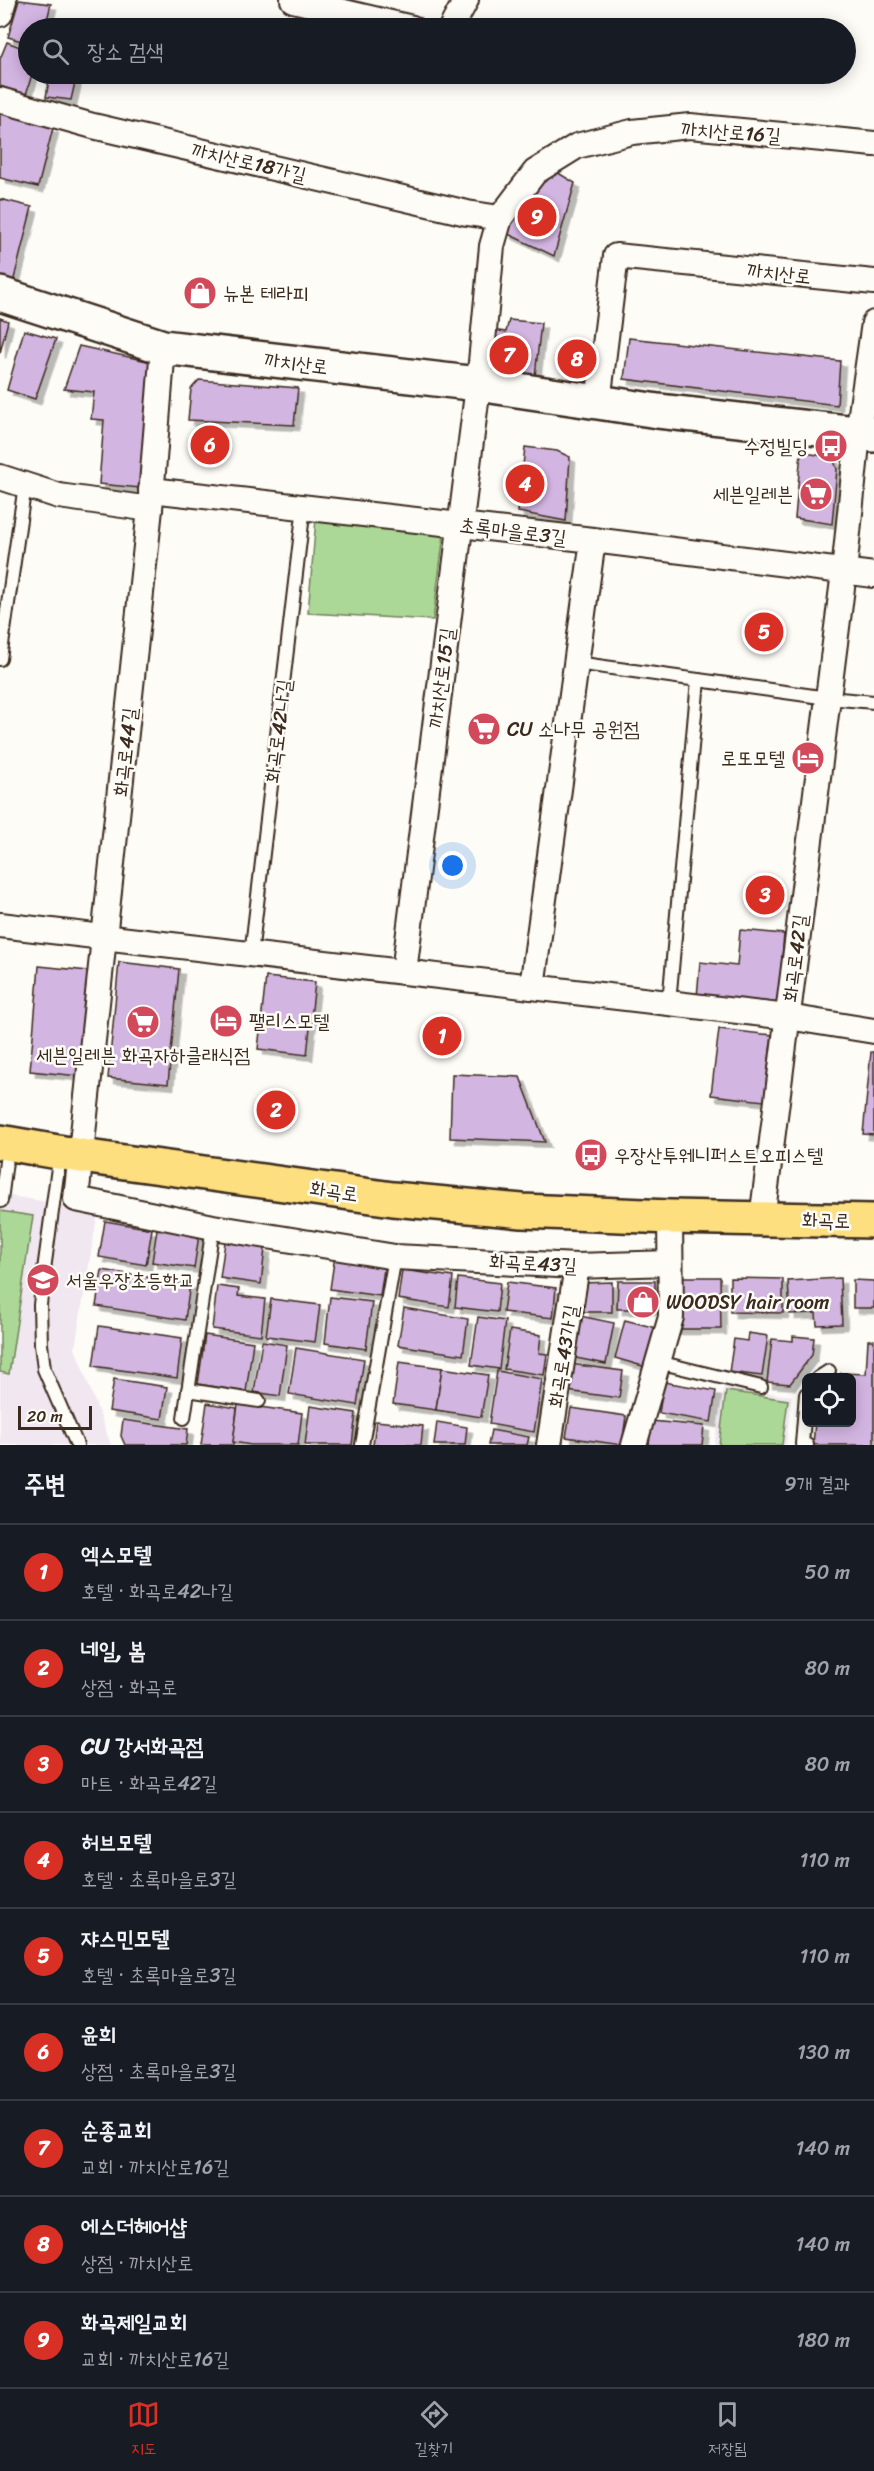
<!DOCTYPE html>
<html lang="ko">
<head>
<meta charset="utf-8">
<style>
  :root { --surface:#171b24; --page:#242831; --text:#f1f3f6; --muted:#9ea1a6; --line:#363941; --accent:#d93025 }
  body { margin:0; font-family:Sriracha,"Poor Story",sans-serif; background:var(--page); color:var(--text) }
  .controls { position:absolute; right:18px; bottom:18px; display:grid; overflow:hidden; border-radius:9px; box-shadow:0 3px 15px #0003 }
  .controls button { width:54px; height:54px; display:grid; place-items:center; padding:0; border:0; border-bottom:2px solid var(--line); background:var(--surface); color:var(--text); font:30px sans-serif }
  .scale { position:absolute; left:18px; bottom:15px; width:74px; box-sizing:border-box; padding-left:6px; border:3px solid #3b2a1e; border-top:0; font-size:16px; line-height:21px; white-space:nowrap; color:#3b2a1e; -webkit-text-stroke:4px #fdfcf7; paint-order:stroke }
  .you { position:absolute; left:453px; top:866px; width:21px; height:21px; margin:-15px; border:4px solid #fff; border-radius:50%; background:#1a73e8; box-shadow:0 0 0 9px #1a73e833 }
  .badge { display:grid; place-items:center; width:39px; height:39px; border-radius:50%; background:var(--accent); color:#fff; font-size:20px; font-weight:700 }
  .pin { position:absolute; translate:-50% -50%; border:3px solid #fff; box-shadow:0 2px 6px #0006 }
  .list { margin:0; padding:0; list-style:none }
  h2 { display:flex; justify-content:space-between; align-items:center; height:78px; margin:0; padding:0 24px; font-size:26px }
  h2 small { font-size:20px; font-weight:400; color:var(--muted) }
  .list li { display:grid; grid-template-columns:39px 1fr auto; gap:18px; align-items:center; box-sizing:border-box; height:96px; padding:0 24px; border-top:2px solid var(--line) }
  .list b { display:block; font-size:22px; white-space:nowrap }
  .list p { margin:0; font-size:20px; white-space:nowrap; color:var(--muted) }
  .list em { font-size:20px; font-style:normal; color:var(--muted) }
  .icon { flex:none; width:33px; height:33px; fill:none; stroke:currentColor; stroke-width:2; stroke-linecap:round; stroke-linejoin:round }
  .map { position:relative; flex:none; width:874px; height:1445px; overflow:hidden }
  .search { position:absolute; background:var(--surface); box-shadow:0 3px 15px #0003; left:18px; right:18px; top:18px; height:66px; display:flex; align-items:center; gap:15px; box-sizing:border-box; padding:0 21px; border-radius:33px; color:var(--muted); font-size:22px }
  .sheet { height:942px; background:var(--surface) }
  nav { display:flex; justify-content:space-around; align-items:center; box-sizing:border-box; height:84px; border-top:2px solid var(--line); background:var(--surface); font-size:16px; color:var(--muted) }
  nav a { display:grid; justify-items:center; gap:3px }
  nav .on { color:var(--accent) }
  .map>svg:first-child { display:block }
  .built { fill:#f0e7f1 }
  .green { fill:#abd897; stroke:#73815a; stroke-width:1.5 }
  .building { fill:#d3b5e2; stroke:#3b2a1e; stroke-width:1.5; filter:url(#shadow) }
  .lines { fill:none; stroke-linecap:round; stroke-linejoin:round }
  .lane-casing { stroke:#3b2a1e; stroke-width:16 }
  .street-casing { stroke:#3b2a1e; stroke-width:28 }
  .secondary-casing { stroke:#3b2a1e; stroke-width:38 }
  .primary-casing { stroke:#3b2a1e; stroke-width:38 }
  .lane { stroke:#fdfcf7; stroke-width:12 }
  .street { stroke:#fdfcf7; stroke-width:24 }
  .secondary { stroke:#fdfcf7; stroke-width:33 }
  .primary { stroke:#fddf80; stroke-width:33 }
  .labels { text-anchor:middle; stroke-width:5; stroke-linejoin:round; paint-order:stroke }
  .street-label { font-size:20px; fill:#3b2a1e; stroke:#fdfcf7 }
  .poi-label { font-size:20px; fill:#3b2a1e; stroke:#fdfcf7; text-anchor:start }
</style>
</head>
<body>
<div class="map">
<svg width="874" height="1445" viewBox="0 0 874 1445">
  <defs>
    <filter id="shadow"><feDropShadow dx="5.5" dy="5.5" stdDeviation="0" flood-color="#0004"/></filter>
  </defs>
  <rect width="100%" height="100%" fill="#fdfcf7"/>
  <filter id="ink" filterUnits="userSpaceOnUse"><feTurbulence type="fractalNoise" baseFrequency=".0167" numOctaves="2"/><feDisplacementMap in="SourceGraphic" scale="12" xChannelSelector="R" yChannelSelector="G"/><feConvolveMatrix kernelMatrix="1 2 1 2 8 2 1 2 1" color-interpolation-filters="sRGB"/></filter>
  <g filter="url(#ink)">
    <g class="built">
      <path d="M0,1194l98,17 -23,137 36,97h-111z"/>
      <path d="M724,1387l68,9 -6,49h-72z"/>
    </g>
    <g class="green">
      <path d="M316,519l128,15 -11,86 -125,-7z"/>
      <path d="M0,1211l33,5 -24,158 -9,-2z"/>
      <path d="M726,1391l62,9 -6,45h-63z"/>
    </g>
    <g class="building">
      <path d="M19,0l32,4 -6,24h-17v15l-20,-6z"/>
      <path d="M7,42l21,8v24h4l-6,21 -26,-9v-27z"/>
      <path d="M50,74h27l-6,26 -25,-3z"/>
      <path d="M0,111l53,17 -15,59 -38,-9z"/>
      <path d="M555,171l20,12 -21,73 -48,-23 6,-31z"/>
      <path d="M0,199l32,8 -20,80 -12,-4z"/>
      <path d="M0,318l8,3 -8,32z"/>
      <path d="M509,320l32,3 -6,53 -46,-3 3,-43 14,2z"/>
      <path d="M24,330l32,9 -21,60 -28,-9z"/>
      <path d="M629,338l211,23 -3,44 -213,-26z"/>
      <path d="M79,346l77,17 -16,125 -41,-4 5,-64 -13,-1 3,-27 -30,-3z"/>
      <path d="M199,380l99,8 -4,37 -106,-5 3,-31z"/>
      <path d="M525,447l32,4 13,6 -4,64 -48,-9z"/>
      <path d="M801,452l32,6 4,11 -5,55 -37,-6z"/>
      <path d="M740,930l44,4 -6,71 -81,-8 3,-35 37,4z"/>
      <path d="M119,962l60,7 -11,115 -60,-6z"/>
      <path d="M39,966l49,5 -9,105 -49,-5z"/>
      <path d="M266,977l49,5 -8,73 -49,-6z"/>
      <path d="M719,1029l53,6 -8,66 -53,-6z"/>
      <path d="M871,1052h3v83l-11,-1z"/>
      <path d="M452,1074l68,3 25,65 -95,-4z"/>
      <path d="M105,1221l47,8 -6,36 -47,-8z"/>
      <path d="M157,1229l42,6 -5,33 -42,-6z"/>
      <path d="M225,1242l40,6 -4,36 -41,-6z"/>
      <path d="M335,1255l50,7 -5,34 -50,-7z"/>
      <path d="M102,1270l88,14 -5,36 -89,-14z"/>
      <path d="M402,1270l51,7 -4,30 -51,-8z"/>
      <path d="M675,1277h45l1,52h-45z"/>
      <path d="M458,1278l42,5 -3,29 -42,-5z"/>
      <path d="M730,1278l53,1v34l-53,-1z"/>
      <path d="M840,1278l2,46 -25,1 -1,-12 -26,1 -2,-33z"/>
      <path d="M853,1280l21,1v27h-21z"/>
      <path d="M618,1281h37v28h-38z"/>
      <path d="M507,1282l49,6 -3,30 -50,-6z"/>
      <path d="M612,1282v30h-28l-1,-29z"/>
      <path d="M217,1286l22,3 -1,7 27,3 -4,36 -49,-6z"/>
      <path d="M330,1297l42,5 -6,47 -41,-6z"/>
      <path d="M271,1299l49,6 -5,37 -49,-6z"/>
      <path d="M404,1308l64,11 -5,36 -65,-10z"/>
      <path d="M580,1316l34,7 -8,41 -35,-7z"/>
      <path d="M478,1317l27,4 -6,48 -28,-4z"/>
      <path d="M625,1320l31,8 -10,39 -31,-9z"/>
      <path d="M99,1326l83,12 -5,40 -84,-12z"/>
      <path d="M510,1330l31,5 -2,18 8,1 -3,21 -40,-6z"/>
      <path d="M748,1333l20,3 -6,40 -33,-4 5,-33 13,2z"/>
      <path d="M205,1335l48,7 -7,50 -48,-8z"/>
      <path d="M793,1336l21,2 -2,17 -22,29 -23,-2 5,-43 21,2z"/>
      <path d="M868,1340h6v105h-61l2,-23h37v-44h-11v-5l25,1z"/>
      <path d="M262,1341l25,4 -7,51 -26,-4z"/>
      <path d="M296,1348l68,11 -7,46 -68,-11z"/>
      <path d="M399,1362l43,6 -6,42 -43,-6z"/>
      <path d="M570,1364l53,7 -4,27 -52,-7z"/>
      <path d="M442,1368l46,7 -7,42 -45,-7z"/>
      <path d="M497,1371l45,8 -8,53 -45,-8z"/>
      <path d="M114,1379l53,8 -5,32 -53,-8z"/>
      <path d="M664,1382l52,9 -5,31 -52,-9z"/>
      <path d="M207,1403l30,5 -4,37h-32z"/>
      <path d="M238,1404l64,9 -4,32h-47l-18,-3z"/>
      <path d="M310,1406l46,7 -4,32h-47z"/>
      <path d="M571,1408l55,8 -4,29 -56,-8z"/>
      <path d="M123,1420l65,9 -2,16h-61l-4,-9z"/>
      <path d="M376,1421l47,5 -2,19h-48z"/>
      <path d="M651,1421l53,5 -2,19h-53z"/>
      <path d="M437,1422l30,5 -2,18h-31z"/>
      <path d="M491,1430l38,7 -2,8h-39z"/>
    </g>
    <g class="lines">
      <g class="lane-casing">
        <g id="lane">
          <path d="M0,659l25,-174"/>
          <path d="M576,663l252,35 46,4"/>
          <path d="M251,955l53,-449"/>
          <path d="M669,1003l29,-323"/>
          <path d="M60,1153l-17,124 -3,28 1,39 3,25 33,76"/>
          <path d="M1,1201l7,-56"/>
          <path d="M658,1362l103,25"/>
          <path d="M818,1378l11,-7"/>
          <path d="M188,1390l71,11"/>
          <path d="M806,1394l-4,50 5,1"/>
          <path d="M184,1418l29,-191"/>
          <path d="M362,1445l33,-188"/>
        </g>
      </g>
      <g class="street-casing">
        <g id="street">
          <path d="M293,0l119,28"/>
          <path d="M0,14l4,-14"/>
          <path d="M451,28l15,-28"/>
          <path d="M0,100l93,26 374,87 33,5"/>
          <path d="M163,347l-13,162 -74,690 137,28 182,30 182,9 93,-3"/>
          <path d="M598,402l18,-146 258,26"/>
          <path d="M0,477l59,19 91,13"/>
          <path d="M151,490l442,50 281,35"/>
          <path d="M0,925l532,62 61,-447"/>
          <path d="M404,972l77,-610 11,-116 8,-28 35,-46 42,-26 55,-14 58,-6 184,18"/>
          <path d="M532,987l256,30 86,14"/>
          <path d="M762,1219l82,-647 14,-138 16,-111"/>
          <path d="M549,1445l28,-179"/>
          <path d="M634,1445l37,-128 -1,-100"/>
        </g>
      </g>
      <g class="secondary-casing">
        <path id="secondary" d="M0,294l163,53 315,37 180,27 216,24"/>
      </g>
      <g class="primary-casing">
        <path id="primary" d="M0,1142l81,14 312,43 129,12 148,6 204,4"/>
      </g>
      <use href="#lane" class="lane"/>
      <use href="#street" class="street"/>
      <use href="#secondary" class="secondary"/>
      <use href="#primary" class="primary"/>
    </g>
  </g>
  <defs>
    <g id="shop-disc" transform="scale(1.725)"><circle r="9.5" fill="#d1495b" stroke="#fdfcf7"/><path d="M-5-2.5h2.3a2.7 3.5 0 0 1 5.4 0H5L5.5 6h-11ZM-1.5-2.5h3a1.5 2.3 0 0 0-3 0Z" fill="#fff"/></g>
    <g id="bus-disc" transform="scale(1.725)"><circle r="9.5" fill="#d1495b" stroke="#fdfcf7"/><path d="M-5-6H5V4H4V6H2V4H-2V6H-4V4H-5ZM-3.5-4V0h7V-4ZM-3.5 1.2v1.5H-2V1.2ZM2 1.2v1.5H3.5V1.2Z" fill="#fff"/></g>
    <g id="supermarket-disc" transform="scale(1.725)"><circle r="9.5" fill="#d1495b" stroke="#fdfcf7"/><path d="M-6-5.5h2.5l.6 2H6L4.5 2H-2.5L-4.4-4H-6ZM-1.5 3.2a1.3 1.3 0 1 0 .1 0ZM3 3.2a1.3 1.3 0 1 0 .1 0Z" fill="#fff"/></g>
    <g id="hotel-disc" transform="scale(1.725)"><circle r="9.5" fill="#d1495b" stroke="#fdfcf7"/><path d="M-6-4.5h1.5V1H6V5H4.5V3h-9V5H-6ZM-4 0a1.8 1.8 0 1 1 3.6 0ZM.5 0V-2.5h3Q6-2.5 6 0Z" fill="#fff"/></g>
    <g id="school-disc" transform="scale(1.725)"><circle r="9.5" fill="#d1495b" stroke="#fdfcf7"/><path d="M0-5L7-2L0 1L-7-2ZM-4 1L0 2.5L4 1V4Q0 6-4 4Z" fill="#fff"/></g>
  </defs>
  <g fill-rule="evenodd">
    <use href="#shop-disc" x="200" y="293"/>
    <use href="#bus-disc" x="831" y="446"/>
    <use href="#supermarket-disc" x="816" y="494"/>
    <use href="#supermarket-disc" x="484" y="729"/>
    <use href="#hotel-disc" x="808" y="758"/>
    <use href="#hotel-disc" x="226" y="1021"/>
    <use href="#supermarket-disc" x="143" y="1022"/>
    <use href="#bus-disc" x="591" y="1155"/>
    <use href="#school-disc" x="43" y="1280"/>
    <use href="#shop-disc" x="643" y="1302"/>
  </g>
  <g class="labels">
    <g class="street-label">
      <text transform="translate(731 132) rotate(4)" y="7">까치산로16길</text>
      <text transform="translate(249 162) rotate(13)" y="7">까치산로18가길</text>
      <text transform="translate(779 273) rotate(6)" y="7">까치산로</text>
      <text transform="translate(296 363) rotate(7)" y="7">까치산로</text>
      <text transform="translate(513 531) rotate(7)" y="7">초록마을로3길</text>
      <text transform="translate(441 678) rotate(-83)" y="7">까치산로15길</text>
      <text transform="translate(278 731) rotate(-83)" y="7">화곡로42나길</text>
      <text transform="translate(125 752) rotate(-84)" y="7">화곡로44길</text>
      <text transform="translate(795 958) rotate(-83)" y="7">화곡로42길</text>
      <text transform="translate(334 1191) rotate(8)" y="7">화곡로</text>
      <text transform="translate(826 1220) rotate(1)" y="7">화곡로</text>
      <text transform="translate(533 1263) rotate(3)" y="7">화곡로43길</text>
      <text transform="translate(563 1356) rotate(-81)" y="7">화곡로43가길</text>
    </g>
    <g class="poi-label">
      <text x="223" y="300">뉴본 테라피</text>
      <text x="808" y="453" text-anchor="end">수정빌딩</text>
      <text x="793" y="501" text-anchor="end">세븐일레븐</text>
      <text x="507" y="736">CU 소나무 공원점</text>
      <text x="785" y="765" text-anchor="end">로또모텔</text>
      <text x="249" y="1028">팰리스모텔</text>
      <text x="143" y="1062" text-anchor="middle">세븐일레븐 화곡자하클래식점</text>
      <text x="614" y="1162">우장산투웨니퍼스트오피스텔</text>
      <text x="66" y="1287">서울우장초등학교</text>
      <text x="666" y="1309">WOODSY hair room</text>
    </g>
  </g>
</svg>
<div class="controls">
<button><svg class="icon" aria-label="locate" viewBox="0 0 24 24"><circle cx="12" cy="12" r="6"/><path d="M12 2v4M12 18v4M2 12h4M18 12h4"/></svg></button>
</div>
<div class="scale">20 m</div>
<div class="you"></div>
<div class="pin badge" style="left:442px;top:1036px">1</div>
<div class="pin badge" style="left:276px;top:1110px">2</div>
<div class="pin badge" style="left:765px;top:895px">3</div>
<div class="pin badge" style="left:525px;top:484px">4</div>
<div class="pin badge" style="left:764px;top:632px">5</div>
<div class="pin badge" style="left:210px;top:445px">6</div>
<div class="pin badge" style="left:509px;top:355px">7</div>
<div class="pin badge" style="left:577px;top:359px">8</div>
<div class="pin badge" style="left:537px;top:217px">9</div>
<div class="search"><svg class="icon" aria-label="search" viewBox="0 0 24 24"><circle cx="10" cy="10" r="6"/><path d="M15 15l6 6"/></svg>장소 검색</div>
</div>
<section class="sheet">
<h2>주변<small>9개 결과</small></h2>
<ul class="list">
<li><span class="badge">1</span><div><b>엑스모텔</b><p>호텔 · 화곡로42나길</p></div><em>50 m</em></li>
<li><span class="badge">2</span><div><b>네일, 봄</b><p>상점 · 화곡로</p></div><em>80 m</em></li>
<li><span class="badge">3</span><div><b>CU 강서화곡점</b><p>마트 · 화곡로42길</p></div><em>80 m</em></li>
<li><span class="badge">4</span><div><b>허브모텔</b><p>호텔 · 초록마을로3길</p></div><em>110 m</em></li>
<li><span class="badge">5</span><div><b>쟈스민모텔</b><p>호텔 · 초록마을로3길</p></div><em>110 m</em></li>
<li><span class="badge">6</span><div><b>윤희</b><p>상점 · 초록마을로3길</p></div><em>130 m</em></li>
<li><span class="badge">7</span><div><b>순종교회</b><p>교회 · 까치산로16길</p></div><em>140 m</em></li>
<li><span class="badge">8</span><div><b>에스더헤어샵</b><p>상점 · 까치산로</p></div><em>140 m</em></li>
<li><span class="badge">9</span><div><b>화곡제일교회</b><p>교회 · 까치산로16길</p></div><em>180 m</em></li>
</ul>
</section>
<nav>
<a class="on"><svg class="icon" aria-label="map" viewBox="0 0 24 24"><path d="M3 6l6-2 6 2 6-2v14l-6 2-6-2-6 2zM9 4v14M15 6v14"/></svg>지도</a>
<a><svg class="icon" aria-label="directions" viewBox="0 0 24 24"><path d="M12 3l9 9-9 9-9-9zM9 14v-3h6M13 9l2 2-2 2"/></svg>길찾기</a>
<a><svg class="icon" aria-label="saved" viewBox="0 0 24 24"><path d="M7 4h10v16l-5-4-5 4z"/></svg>저장됨</a>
</nav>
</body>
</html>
